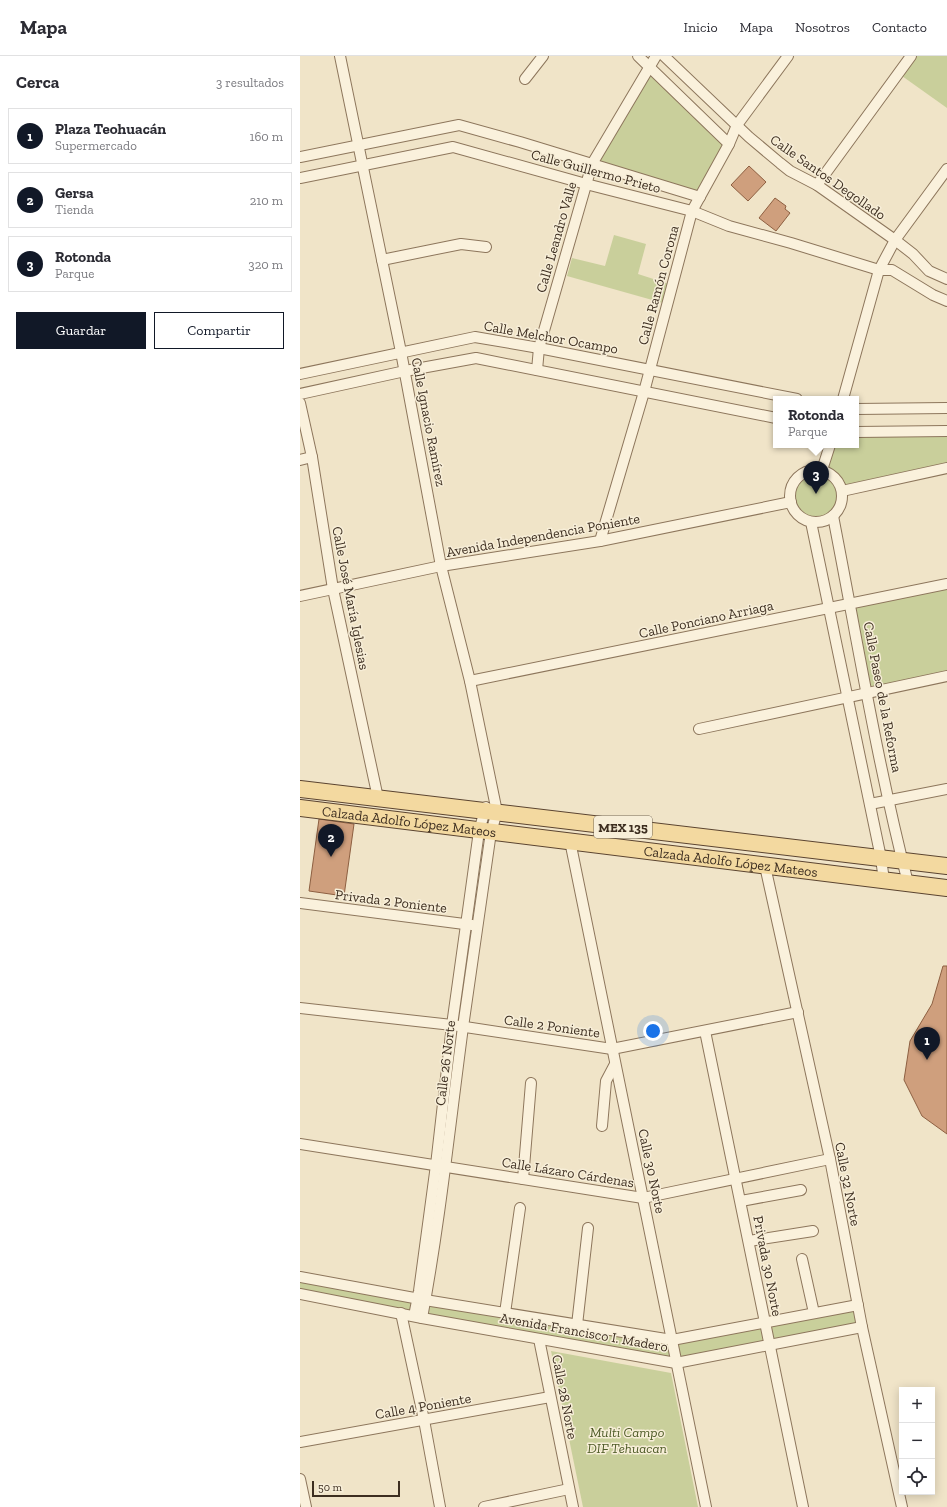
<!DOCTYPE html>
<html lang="es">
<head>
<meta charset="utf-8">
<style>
  :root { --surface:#fff; --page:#f7f7f7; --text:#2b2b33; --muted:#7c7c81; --line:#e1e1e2; --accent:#111827 }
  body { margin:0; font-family:"Zilla Slab",serif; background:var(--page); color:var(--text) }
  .controls { position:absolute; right:12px; bottom:12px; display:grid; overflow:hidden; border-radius:0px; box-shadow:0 2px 10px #0003 }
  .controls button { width:36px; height:36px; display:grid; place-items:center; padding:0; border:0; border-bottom:1px solid var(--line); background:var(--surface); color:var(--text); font:20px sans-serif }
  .scale { position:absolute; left:12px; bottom:10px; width:88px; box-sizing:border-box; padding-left:4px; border:2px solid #3d2e20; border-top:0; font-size:11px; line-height:14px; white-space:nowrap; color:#3d2e20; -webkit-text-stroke:3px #f7eed8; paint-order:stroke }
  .you { position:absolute; left:353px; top:975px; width:14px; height:14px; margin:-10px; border:3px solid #fff; border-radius:50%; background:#1a73e8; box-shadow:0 0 0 6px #1a73e833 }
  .badge { display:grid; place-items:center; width:26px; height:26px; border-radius:50%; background:var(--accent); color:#fff; font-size:13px; font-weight:700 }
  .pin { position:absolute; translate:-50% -33px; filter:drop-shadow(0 1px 2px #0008) }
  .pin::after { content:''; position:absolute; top:21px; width:14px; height:12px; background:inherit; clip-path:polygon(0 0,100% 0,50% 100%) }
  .popup { position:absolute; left:473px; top:340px; width:86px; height:52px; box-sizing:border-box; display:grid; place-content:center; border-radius:0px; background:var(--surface); filter:drop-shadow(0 1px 3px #0005); font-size:13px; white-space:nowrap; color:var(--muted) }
  .popup b { font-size:15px; color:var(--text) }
  .popup::after { content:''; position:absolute; left:50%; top:100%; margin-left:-8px; border:8px solid transparent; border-top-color:var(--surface) }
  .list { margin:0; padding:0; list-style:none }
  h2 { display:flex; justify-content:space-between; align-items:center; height:52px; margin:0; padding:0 16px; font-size:17px }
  h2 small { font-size:13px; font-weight:400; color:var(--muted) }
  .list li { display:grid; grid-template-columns:26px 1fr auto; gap:12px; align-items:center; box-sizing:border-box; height:56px; margin:0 8px 8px; padding:0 8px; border:1px solid var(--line); border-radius:0px }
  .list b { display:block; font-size:15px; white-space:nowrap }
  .list p { margin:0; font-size:13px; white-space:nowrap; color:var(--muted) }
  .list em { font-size:13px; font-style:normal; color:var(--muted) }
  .actions { display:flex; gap:8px; padding:12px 16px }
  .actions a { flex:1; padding:9px 0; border:1px solid var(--accent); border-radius:0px; text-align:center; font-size:14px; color:var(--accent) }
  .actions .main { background:var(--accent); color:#fff }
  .icon { flex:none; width:22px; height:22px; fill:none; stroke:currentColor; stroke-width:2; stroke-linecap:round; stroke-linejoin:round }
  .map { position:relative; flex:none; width:647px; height:1451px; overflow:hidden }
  header { display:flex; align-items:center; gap:24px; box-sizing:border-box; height:56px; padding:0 20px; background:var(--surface); border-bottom:1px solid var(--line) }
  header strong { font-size:19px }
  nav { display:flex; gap:22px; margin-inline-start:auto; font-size:14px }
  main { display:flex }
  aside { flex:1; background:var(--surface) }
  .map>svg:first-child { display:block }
  .green { fill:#c9cf9b }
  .building { fill:#cf9f7d; stroke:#8d5f41 }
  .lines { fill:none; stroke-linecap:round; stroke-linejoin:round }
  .street-casing { stroke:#8d765c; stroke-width:12 }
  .primary-casing { stroke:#5b4430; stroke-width:18 }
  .street { stroke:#faf1dc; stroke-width:10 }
  .primary { stroke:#f3d9a0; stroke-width:16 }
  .labels { text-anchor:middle; stroke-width:3; stroke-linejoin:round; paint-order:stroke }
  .shield { fill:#f7eed8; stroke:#756857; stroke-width:1 }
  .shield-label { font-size:13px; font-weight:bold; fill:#3d2e20 }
  .street-label { font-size:14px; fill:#3d2e20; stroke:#f7eed8 }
  .park-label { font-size:14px; font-style:italic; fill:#4d5a26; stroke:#f7eed8 }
</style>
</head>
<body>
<header>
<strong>Mapa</strong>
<nav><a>Inicio</a><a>Mapa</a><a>Nosotros</a><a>Contacto</a></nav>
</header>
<main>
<aside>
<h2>Cerca<small>3 resultados</small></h2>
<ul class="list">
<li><span class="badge">1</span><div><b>Plaza Teohuacán</b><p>Supermercado</p></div><em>160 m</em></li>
<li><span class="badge">2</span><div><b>Gersa</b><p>Tienda</p></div><em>210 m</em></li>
<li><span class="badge">3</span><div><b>Rotonda</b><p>Parque</p></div><em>320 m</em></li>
</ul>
<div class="actions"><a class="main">Guardar</a><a>Compartir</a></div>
</aside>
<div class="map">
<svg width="647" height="1451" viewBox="0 0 647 1451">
  <rect width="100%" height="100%" fill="#f0e4c8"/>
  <g class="green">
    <path d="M616,0h31v52l-45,-32z"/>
    <path d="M349,11l80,77 -29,53 -108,-33z"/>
    <path d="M314,179l32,9 -8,30 31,10 -6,19 -96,-27 5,-18 33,8z"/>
    <path d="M556,376l91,1v33l-104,24 -9,-15 -10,-7 7,-23h25z"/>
    <path d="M509,416c12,0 23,2 29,14 2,5 2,9 1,15 -3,30 -57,25 -45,-18z"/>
    <path d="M647,528v92l-80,17 -17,-89z"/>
    <path d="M0,1223l372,61 186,-35 4,22 -186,36 -376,-70z"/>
    <path d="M251,1295l120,22 27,134h-115z"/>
  </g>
  <g class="building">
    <path d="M449,110l17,16 -18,19 -17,-16z"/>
    <path d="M475,142l11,8 -1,3 5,4 -14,18 -17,-13z"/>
    <path d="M19,763l35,5 -10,72 -35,-5z"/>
    <path d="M643,910h4v168l-25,-18 -18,-36 6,-39 22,-37z"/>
  </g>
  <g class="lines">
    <g class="street-casing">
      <g id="street">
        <path d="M40,0l61,296 40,214 29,115 27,131 -6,20c-9,65 -19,130 -28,195 -13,97 -23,195 -41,291"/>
        <path d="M338,0l91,88"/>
        <path d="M364,0l85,81 31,26 10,8 27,14 78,55 18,14 16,17 18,8"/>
        <path d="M225,23l18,-23"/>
        <path d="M0,101l159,-32 61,17 180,55"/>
        <path d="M0,122l153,-31 133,37 106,27 37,15 62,17 88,27h13l41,25 14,6"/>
        <path d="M517,129l94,-129"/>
        <path d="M82,204l79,-16 25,3"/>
        <path d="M237,314l2,-22 53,-184 64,-108"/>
        <path d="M0,318l175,-37 64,11 258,51"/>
        <path d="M0,338l105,-23 71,-13 300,60"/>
        <path d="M543,343l36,-129 16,-30 52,-71"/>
        <path d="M0,347l12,54 21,132 45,209"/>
        <path d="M556,353l91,-1"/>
        <path d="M556,376l91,-1"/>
        <path d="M0,404l12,-3"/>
        <path d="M522,414l8,-25"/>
        <circle cx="516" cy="440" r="26"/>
        <path d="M542,435l105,-23"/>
        <path d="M533,460c24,123 44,246 75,367"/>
        <path d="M511,466l70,336 3,23"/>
        <path d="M300,485l44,-149 48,-181 37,-67 8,-19 51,-69"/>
        <path d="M0,540l141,-30 159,-25 191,-39"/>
        <path d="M170,625l477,-97"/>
        <path d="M399,673l248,-53"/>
        <path d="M570,748l77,-15"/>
        <path d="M270,785l136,666"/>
        <path d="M465,810l65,293 32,168 40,180"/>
        <path d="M0,847l172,22"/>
        <path d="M0,952l152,17 160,24 186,-37"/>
        <path d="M405,975l98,476"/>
        <path d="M302,1070l4,-45 9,-17"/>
        <path d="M0,1088l343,54 187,-39"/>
        <path d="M223,1123l8,-96"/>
        <path d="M441,1145l60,-11"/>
        <path d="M449,1185l64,-10"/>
        <path d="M502,1203l12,54"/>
        <path d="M0,1221l125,23 247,40 186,-35"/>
        <path d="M0,1238l122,24 254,45 186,-36"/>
        <path d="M101,1257l23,107 16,87"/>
        <path d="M205,1257l15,-105"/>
        <path d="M114,1260l5,-25 17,-126 16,-140 14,-100 13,-94 7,-24"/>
        <path d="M277,1269l11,-97"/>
        <path d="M239,1283l34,168"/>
        <path d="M0,1386l250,-45"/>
        <path d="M0,1423l6,28"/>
        <path d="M184,1451l85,-18"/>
      </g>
    </g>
    <g class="primary-casing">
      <g id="primary">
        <path d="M0,733l647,77"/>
        <path id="s1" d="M0,752l647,80"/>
      </g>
    </g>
    <use href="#street" class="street"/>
    <use href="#primary" class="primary"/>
  </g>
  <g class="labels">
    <rect class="shield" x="294" y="760" width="58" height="22" rx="3"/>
    <g class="shield-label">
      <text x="323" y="776">MEX 135</text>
    </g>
    <g class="street-label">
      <text transform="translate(296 115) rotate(15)" y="5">Calle Guillermo Prieto</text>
      <text transform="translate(528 121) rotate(35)" y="5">Calle Santos Degollado</text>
      <text transform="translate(256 181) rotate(-74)" y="5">Calle Leandro Valle</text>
      <text transform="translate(358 229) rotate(-75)" y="5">Calle Ramón Corona</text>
      <text transform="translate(251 281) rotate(10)" y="5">Calle Melchor Ocampo</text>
      <text transform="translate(129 366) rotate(79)" y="5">Calle Ignacio Ramírez</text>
      <text transform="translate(243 479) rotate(-10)" y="5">Avenida Independencia Poniente</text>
      <text transform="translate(51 542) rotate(79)" y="5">Calle José María Iglesias</text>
      <text transform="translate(406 563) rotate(-12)" y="5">Calle Ponciano Arriaga</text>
      <text transform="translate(583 641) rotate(79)" y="5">Calle Paseo de la Reforma</text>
      <text dy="5" stroke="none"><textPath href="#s1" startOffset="110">Calzada Adolfo López Mateos</textPath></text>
      <text dy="5" stroke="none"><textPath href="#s1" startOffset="434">Calzada Adolfo López Mateos</textPath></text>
      <text transform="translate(91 845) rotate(7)" y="5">Privada 2 Poniente</text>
      <text transform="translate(252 970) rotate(8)" y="5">Calle 2 Poniente</text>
      <text transform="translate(145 1007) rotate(-83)" y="5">Calle 26 Norte</text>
      <text transform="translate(352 1115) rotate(78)" y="5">Calle 30 Norte</text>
      <text transform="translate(268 1116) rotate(9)" y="5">Calle Lázaro Cárdenas</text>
      <text transform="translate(548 1128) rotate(79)" y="5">Calle 32 Norte</text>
      <text transform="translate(468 1210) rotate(79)" y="5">Privada 30 Norte</text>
      <text transform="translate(284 1276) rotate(10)" y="5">Avenida Francisco I. Madero</text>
      <text transform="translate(265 1341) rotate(79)" y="5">Calle 28 Norte</text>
      <text transform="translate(123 1350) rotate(-10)" y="5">Calle 4 Poniente</text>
    </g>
    <g class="park-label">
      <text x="327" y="1381">Multi Campo<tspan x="327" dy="16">DIF Tehuacan</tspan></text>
    </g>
  </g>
</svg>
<div class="controls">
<button>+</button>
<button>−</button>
<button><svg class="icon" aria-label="locate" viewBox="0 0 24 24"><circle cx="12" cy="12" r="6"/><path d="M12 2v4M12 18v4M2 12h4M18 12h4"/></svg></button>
</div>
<div class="scale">50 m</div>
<div class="you"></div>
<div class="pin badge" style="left:627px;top:1004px">1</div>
<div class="pin badge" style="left:31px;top:801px">2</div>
<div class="pin badge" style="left:516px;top:438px">3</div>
<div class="popup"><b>Rotonda</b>Parque</div>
</div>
</main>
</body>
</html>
